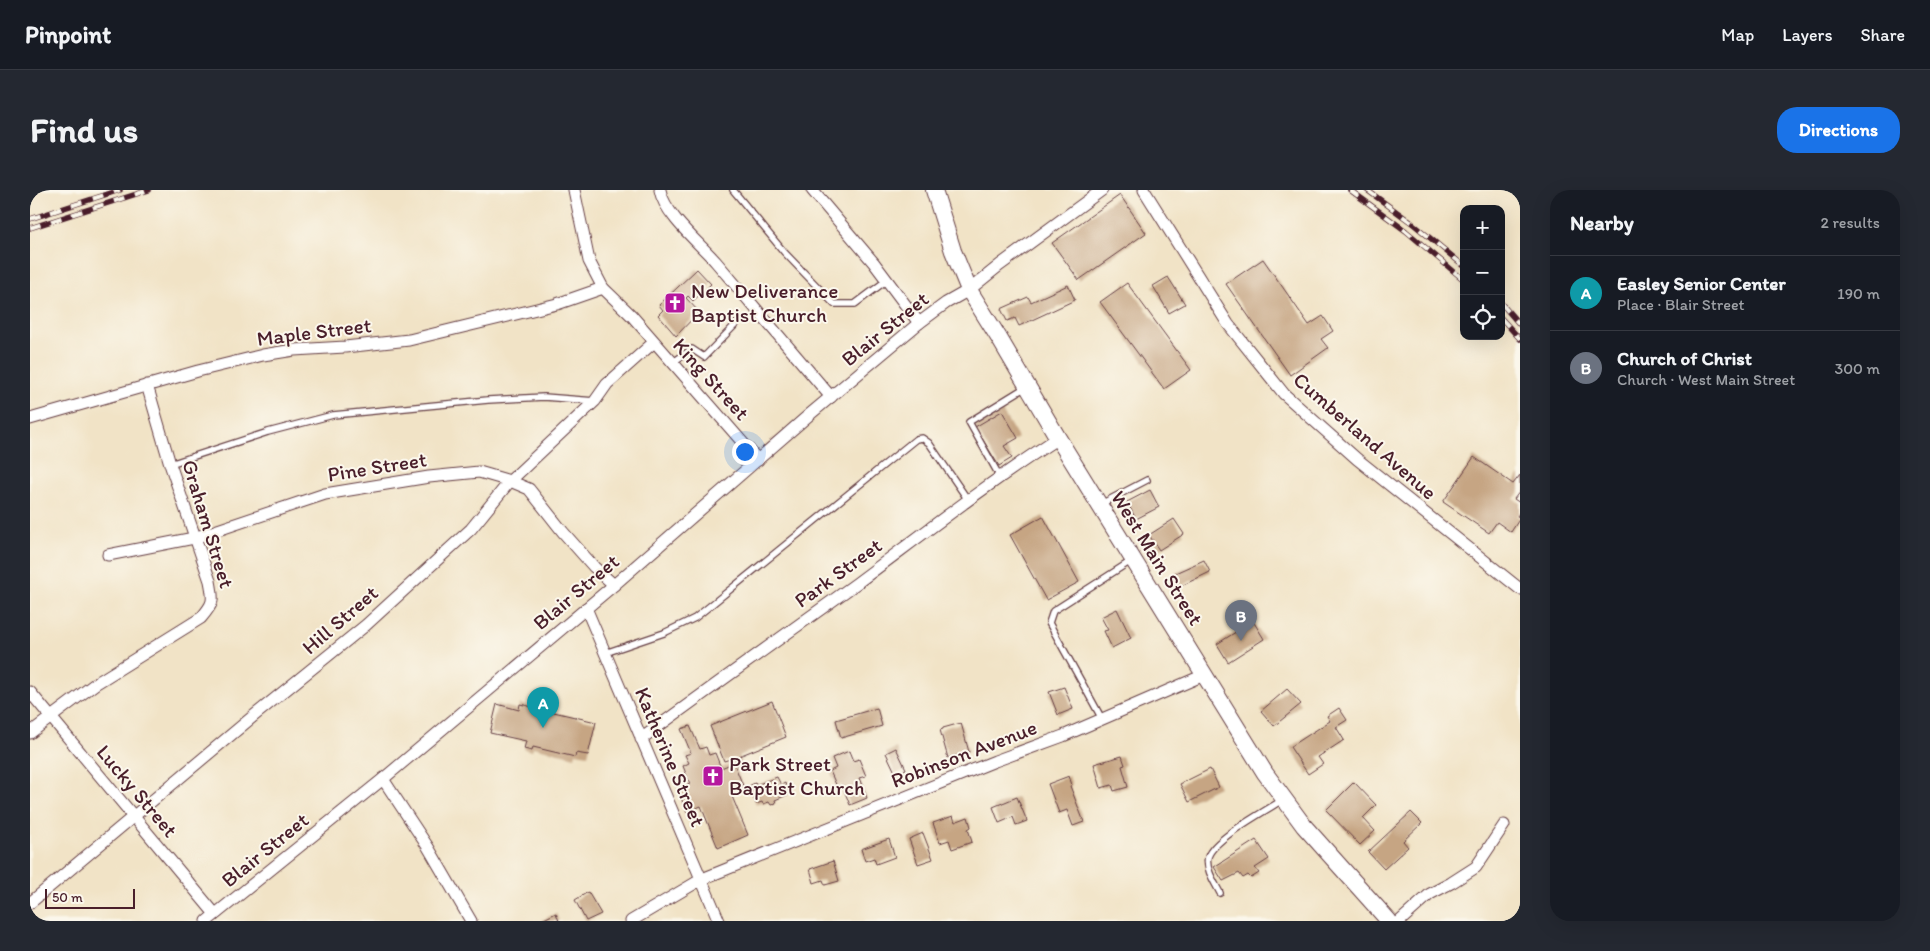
<!DOCTYPE html>
<html lang="en">
<head>
<meta charset="utf-8">
<style>
  :root { --surface:#171b24; --page:#242831; --text:#f1f3f6; --muted:#9ea1a6; --line:#363941; --accent:#1a73e8 }
  body { margin:0; font-family:Itim,sans-serif; background:var(--page); color:var(--text) }
  .controls { position:absolute; right:15px; top:15px; display:grid; overflow:hidden; border-radius:10px; box-shadow:0 5px 20px #0002 }
  .controls button { width:45px; height:45px; display:grid; place-items:center; padding:0; border:0; border-bottom:1px solid var(--line); background:var(--surface); color:var(--text); font:25px sans-serif }
  .scale { position:absolute; left:15px; bottom:12px; width:90px; box-sizing:border-box; padding-left:5px; border:2px solid #4a1f2b; border-top:0; font-size:14px; line-height:18px; white-space:nowrap; color:#4a1f2b; -webkit-text-stroke:4px #fbf7ec; paint-order:stroke }
  .you { position:absolute; left:714px; top:261px; width:18px; height:18px; margin:-12px; border:4px solid #fff; border-radius:50%; background:#1a73e8; box-shadow:0 0 0 8px #1a73e833 }
  .badge { display:grid; place-items:center; width:32px; height:32px; border-radius:50%; background:var(--accent); color:#fff; font-size:16px; font-weight:700 }
  .pin { position:absolute; translate:-50% -41px; filter:drop-shadow(0 1px 2px #0008) }
  .pin::after { content:''; position:absolute; top:26px; width:18px; height:15px; background:inherit; clip-path:polygon(0 0,100% 0,50% 100%) }
  .list { margin:0; padding:0; list-style:none }
  h2 { display:flex; justify-content:space-between; align-items:center; height:65px; margin:0; padding:0 20px; font-size:21px }
  h2 small { font-size:16px; font-weight:400; color:var(--muted) }
  .list li { display:grid; grid-template-columns:32px 1fr auto; gap:15px; align-items:center; box-sizing:border-box; height:75px; padding:0 20px; border-top:1px solid var(--line) }
  .list b { display:block; font-size:19px; white-space:nowrap }
  .list p { margin:0; font-size:16px; white-space:nowrap; color:var(--muted) }
  .list em { font-size:16px; font-style:normal; color:var(--muted) }
  .icon { flex:none; width:28px; height:28px; fill:none; stroke:currentColor; stroke-width:2; stroke-linecap:round; stroke-linejoin:round }
  .map { position:relative; flex:none; width:1490px; height:731px; overflow:hidden; border-radius:20px }
  header { display:flex; align-items:center; gap:30px; box-sizing:border-box; height:70px; padding:0 25px; background:var(--surface); border-bottom:1px solid var(--line) }
  header strong { font-size:24px }
  nav { display:flex; gap:28px; margin-inline-start:auto; font-size:18px }
  .intro { display:flex; align-items:center; justify-content:space-between; box-sizing:border-box; height:120px; padding:0 30px }
  h1 { margin:0; font-size:35px }
  .button { padding:12px 22px; border-radius:20px; background:var(--accent); color:#fff; font-size:18px; font-weight:700 }
  main { display:flex; gap:30px; padding:0 30px }
  aside { flex:1; background:var(--surface); border-radius:20px; box-shadow:0 5px 20px #0002 }
  .map>svg:first-child { display:block }
  .building { fill:#c6a583 }
  .lines { fill:none; stroke-linecap:round; stroke-linejoin:round }
  .service-casing { stroke:#633c42; stroke-width:8 }
  .minor-casing { stroke:#633c42; stroke-width:13 }
  .secondary-casing { stroke:#633c42; stroke-width:18 }
  .service { stroke:#fff; stroke-width:5.5 }
  .minor { stroke:#fff; stroke-width:11 }
  .secondary { stroke:#fff; stroke-width:16 }
  .rail-casing { stroke:#4a1f2b; stroke-width:5.5 }
  .rail { stroke:#fbf7ec; stroke-width:4; stroke-dasharray:11; stroke-linecap:butt }
  .labels { text-anchor:middle; stroke-width:4; stroke-linejoin:round; paint-order:stroke }
  .poi-label { font-size:21px; fill:#4a1f2b; stroke:#fbf7ec; text-anchor:start }
  .street-label { font-size:21px; fill:#4a1f2b; stroke:#fbf7ec }
</style>
</head>
<body>
<header>
<strong>Pinpoint</strong>
<nav><a>Map</a><a>Layers</a><a>Share</a></nav>
</header>
<div class="intro"><h1>Find us</h1><a class="button">Directions</a></div>
<main>
<div class="map">
<svg width="1490" height="731" viewBox="0 0 1490 731">
  <rect width="100%" height="100%" fill="#fbf7ec"/>
  <filter id="ink" filterUnits="userSpaceOnUse"><feTurbulence type="fractalNoise" baseFrequency=".02" numOctaves="2"/><feDisplacementMap in="SourceGraphic" scale="10" xChannelSelector="R" yChannelSelector="G"/><feConvolveMatrix kernelMatrix="1 2 1 2 8 2 1 2 1" color-interpolation-filters="sRGB"/></filter>
  <filter id="wash" filterUnits="userSpaceOnUse"><feTurbulence type="fractalNoise" baseFrequency=".0096" numOctaves="4" result="noise"/><feDisplacementMap in="SourceGraphic" scale="20" xChannelSelector="R" yChannelSelector="G"/><feGaussianBlur stdDeviation="1.12" result="paint"/><feColorMatrix in="noise" values="0 0 0 0 0 0 0 0 0 0 0 0 0 0 0 0 0 1.4 0 .05"/><feComposite in="paint" operator="in"/></filter>
  <g filter="url(#wash)">
    <rect width="100%" height="100%" fill="#f1e3c6"/>
    <g id="blocks">
      <g class="building">
        <path d="M1090,5l26,38 -67,47 -27,-37z"/>
        <path d="M1233,69l46,66 14,-9 10,15 -12,8 7,9 -38,27 -64,-91z"/>
        <path d="M667,79l14,15 -18,17 -5,-5 -2,2 13,14 -23,24 -18,-21 5,-5 -4,-5z"/>
        <path d="M1138,87l17,27 -16,9 -16,-27z"/>
        <path d="M1097,93l64,87 -27,19 -64,-87z"/>
        <path d="M1038,95l7,15 -56,26 -4,-8 -8,3 -6,-12 27,-12 3,5z"/>
        <path d="M972,221l16,27 -14,8 8,12 -13,8 -24,-39z"/>
        <path d="M1444,267l39,27 7,-9v16l-6,8 6,4v9l-3,4 3,2 -9,14 -14,-10 -8,11 -46,-31z"/>
        <path d="M1120,300l9,17 -23,12 -9,-17z"/>
        <path d="M1013,326l36,66 -33,18 -36,-65z"/>
        <path d="M1144,329l10,15 -25,16 -10,-15z"/>
        <path d="M1174,370l6,12 -31,15 -6,-13z"/>
        <path d="M1087,419l14,29 -19,10 -8,-17 4,-1 -7,-13z"/>
        <path d="M1223,431l11,18 -36,23 -11,-18z"/>
        <path d="M1034,497l9,22 -15,6 -9,-23z"/>
        <path d="M1257,499l14,15 -27,22 -13,-15z"/>
        <path d="M742,511l14,36 -47,19 3,7 -7,3 9,22 -13,6 17,41 -30,13 -17,-42 -14,6 -10,-23 13,-5 -7,-18 6,-3 -4,-8 6,-2 -10,-24 9,-3 10,23 6,-2 3,8 6,-2 6,15 15,-6 -2,-4 -10,3 -14,-35z"/>
        <path d="M467,514l22,6 1,-6 76,18 -8,33 -12,-2 -1,4 -42,-10 -1,4 -8,-2 2,-8 -36,-8z"/>
        <path d="M847,518l5,18 -41,12 -5,-18z"/>
        <path d="M1309,518l8,12 -11,7 8,13 -26,17 5,7 -15,10 -18,-27 40,-26 -3,-5z"/>
        <path d="M931,533l8,29 -21,6 -8,-28 3,-1v-1z"/>
        <path d="M866,558l10,21 -10,5 -10,-21z"/>
        <path d="M819,561l4,10 6,-2 7,17 -7,2 8,20 -17,7 -8,-20 -5,2 -7,-16 6,-3 -4,-10z"/>
        <path d="M1092,566l3,9 -3,1 6,21 -14,4 -2,-6 -11,3 -7,-24z"/>
        <path d="M1180,579l9,18 -30,15 -9,-18z"/>
        <path d="M1039,586l3,9 -2,1 14,36 -11,4 -6,-16 -8,3 -11,-29z"/>
        <path d="M747,587l4,8 4,-2 4,11 -14,6 1,3 -5,2 -2,-3 -6,2 -1,-2 -6,2 -7,-18 6,-3 1,2z"/>
        <path d="M1324,592l22,23 -13,13 12,13 -15,14 -34,-35z"/>
        <path d="M987,607l10,24 -11,4 -3,-8 -14,6 -6,-16z"/>
        <path d="M1381,622l11,11 -19,18 5,6 -24,22 -16,-17z"/>
        <path d="M923,626l2,6 13,-5 3,10 -3,2 4,13 -20,7 -3,-9 -9,3 -7,-20z"/>
        <path d="M893,643l10,26 -15,5 -9,-25z"/>
        <path d="M859,649l6,18 -19,7 -2,-6 -9,3 -4,-12z"/>
        <path d="M1226,650l13,19 -14,9 4,5 -8,5 -3,-3 -5,3 -4,-5 -16,8 -9,-14z"/>
        <path d="M803,671l6,20 -14,4 -2,-5 -9,3 -4,-14z"/>
        <path d="M558,702l13,22 -15,7 -11,-21z"/>
        <path d="M526,723l3,8h-19z"/>
      </g>
    </g>
  </g>
  <g filter="url(#ink)">
    <use href="#blocks" fill-opacity="0" stroke="#633c42" stroke-width="1"/>
    <g class="lines">
      <g class="service-casing">
        <g id="service">
          <path d="M703,0l51,62 50,52h21l32,-24"/>
          <path d="M642,173l20,-14 12,8 32,-33"/>
          <path d="M140,274l98,-32 65,-17 155,-15 56,-3 51,4"/>
          <path d="M970,287l-31,-55 57,-35"/>
          <path d="M1071,314l46,-24"/>
          <path d="M575,463l59,-20 31,-15 221,-179 6,-1 7,5 39,57"/>
          <path d="M1072,529l-53,-96 4,-12 78,-50"/>
          <path d="M1190,703c-5,-10 -15,-24 -12,-36 5,-18 59,-47 76,-58"/>
        </g>
      </g>
      <g class="minor-casing">
        <g id="minor">
          <path d="M544,0l15,71 14,27 29,28 126,144"/>
          <path d="M630,0c4,24 40,54 56,72 38,45 77,90 115,135"/>
          <path d="M782,0l62,73 45,60"/>
          <path d="M1114,0l84,134 56,70 73,65 163,130"/>
          <path d="M0,229l168,-48 65,-16 31,-5 51,-3 64,-7 148,-36 46,-16"/>
          <path d="M78,365l86,-17 131,-44 104,-17 50,-5 31,9 19,8 34,43 31,35 20,18"/>
          <path d="M556,418l133,313"/>
          <path d="M0,502l185,222"/>
          <path d="M0,543l65,-49 106,-66c13,-15 13,-17 9,-37l-40,-117 -23,-79"/>
          <path d="M611,549c72,-53 144,-104 216,-156 66,-49 131,-100 201,-145"/>
          <path d="M353,589l45,68 43,74"/>
          <path d="M0,713l226,-189 110,-89 105,-96 39,-48 85,-80 12,-17 46,-41"/>
          <path d="M177,731l176,-142 231,-194 195,-170 110,-92 27,-20 23,-13 31,-25 102,-75"/>
          <path d="M601,731l71,-42 293,-118 68,-25 141,-61"/>
          <path d="M1370,731l30,-27 21,-11 25,-16 28,-42"/>
        </g>
      </g>
      <g class="secondary-casing">
        <path id="secondary" d="M904,0l19,61 16,39 30,48 59,100 207,335 39,53 85,95"/>
      </g>
      <use href="#service" class="service"/>
      <use href="#minor" class="minor"/>
      <use href="#secondary" class="secondary"/>
      <g class="rail-casing">
        <g id="rail">
          <path d="M1320,0l56,41 58,49"/>
          <path d="M1337,0l45,33 52,43"/>
          <path d="M0,29l90,-29"/>
          <path d="M0,38l119,-38"/>
          <path d="M1471,113l19,22"/>
          <path d="M1471,128l19,21"/>
        </g>
      </g>
      <use href="#rail" class="rail"/>
    </g>
  </g>
  <defs>
    <g id="church-square" transform="scale(1.125)"><rect x="-9" y="-9" width="18" height="18" rx="4" fill="#b5179e" stroke="#fbf7ec"/><path d="M-1.2-6h2.4v3.5h3.3v2.4h-3.3V6h-2.4V-.1h-3.3v-2.4h3.3Z" fill="#fff"/></g>
  </defs>
  <g fill-rule="evenodd">
    <use href="#church-square" x="645" y="113"/>
    <use href="#church-square" x="683" y="586"/>
  </g>
  <g class="labels">
    <g class="poi-label">
      <text x="661" y="108">New Deliverance<tspan x="661" dy="24">Baptist Church</tspan></text>
      <text x="699" y="581">Park Street<tspan x="699" dy="24">Baptist Church</tspan></text>
    </g>
    <g class="street-label">
      <text transform="translate(855 139) rotate(-39)" y="7">Blair Street</text>
      <text transform="translate(284 142) rotate(-7)" y="7">Maple Street</text>
      <text transform="translate(681 189) rotate(48)" y="7">King Street</text>
      <text transform="translate(1335 246) rotate(41)" y="7">Cumberland Avenue</text>
      <text transform="translate(347 277) rotate(-9)" y="7">Pine Street</text>
      <text transform="translate(178 334) rotate(73)" y="7">Graham Street</text>
      <text transform="translate(1127 368) rotate(58)" y="7">West Main Street</text>
      <text transform="translate(808 383) rotate(-36)" y="7">Park Street</text>
      <text transform="translate(546 402) rotate(-40)" y="7">Blair Street</text>
      <text transform="translate(310 430) rotate(-41)" y="7">Hill Street</text>
      <text transform="translate(934 564) rotate(-21)" y="7">Robinson Avenue</text>
      <text transform="translate(640 567) rotate(67)" y="7">Katherine Street</text>
      <text transform="translate(107 601) rotate(50)" y="7">Lucky Street</text>
      <text transform="translate(235 660) rotate(-39)" y="7">Blair Street</text>
    </g>
  </g>
</svg>
<div class="controls">
<button>+</button>
<button>−</button>
<button><svg class="icon" aria-label="locate" viewBox="0 0 24 24"><circle cx="12" cy="12" r="6"/><path d="M12 2v4M12 18v4M2 12h4M18 12h4"/></svg></button>
</div>
<div class="scale">50 m</div>
<div class="you"></div>
<div class="pin badge" style="left:513px;top:538px;background:#0f9aa8">A</div>
<div class="pin badge" style="left:1211px;top:451px;background:#6b7280">B</div>
</div>
<aside>
<h2>Nearby<small>2 results</small></h2>
<ul class="list">
<li><span class="badge" style="background:#0f9aa8">A</span><div><b>Easley Senior Center</b><p>Place · Blair Street</p></div><em>190 m</em></li>
<li><span class="badge" style="background:#6b7280">B</span><div><b>Church of Christ</b><p>Church · West Main Street</p></div><em>300 m</em></li>
</ul>
</aside>
</main>
</body>
</html>
